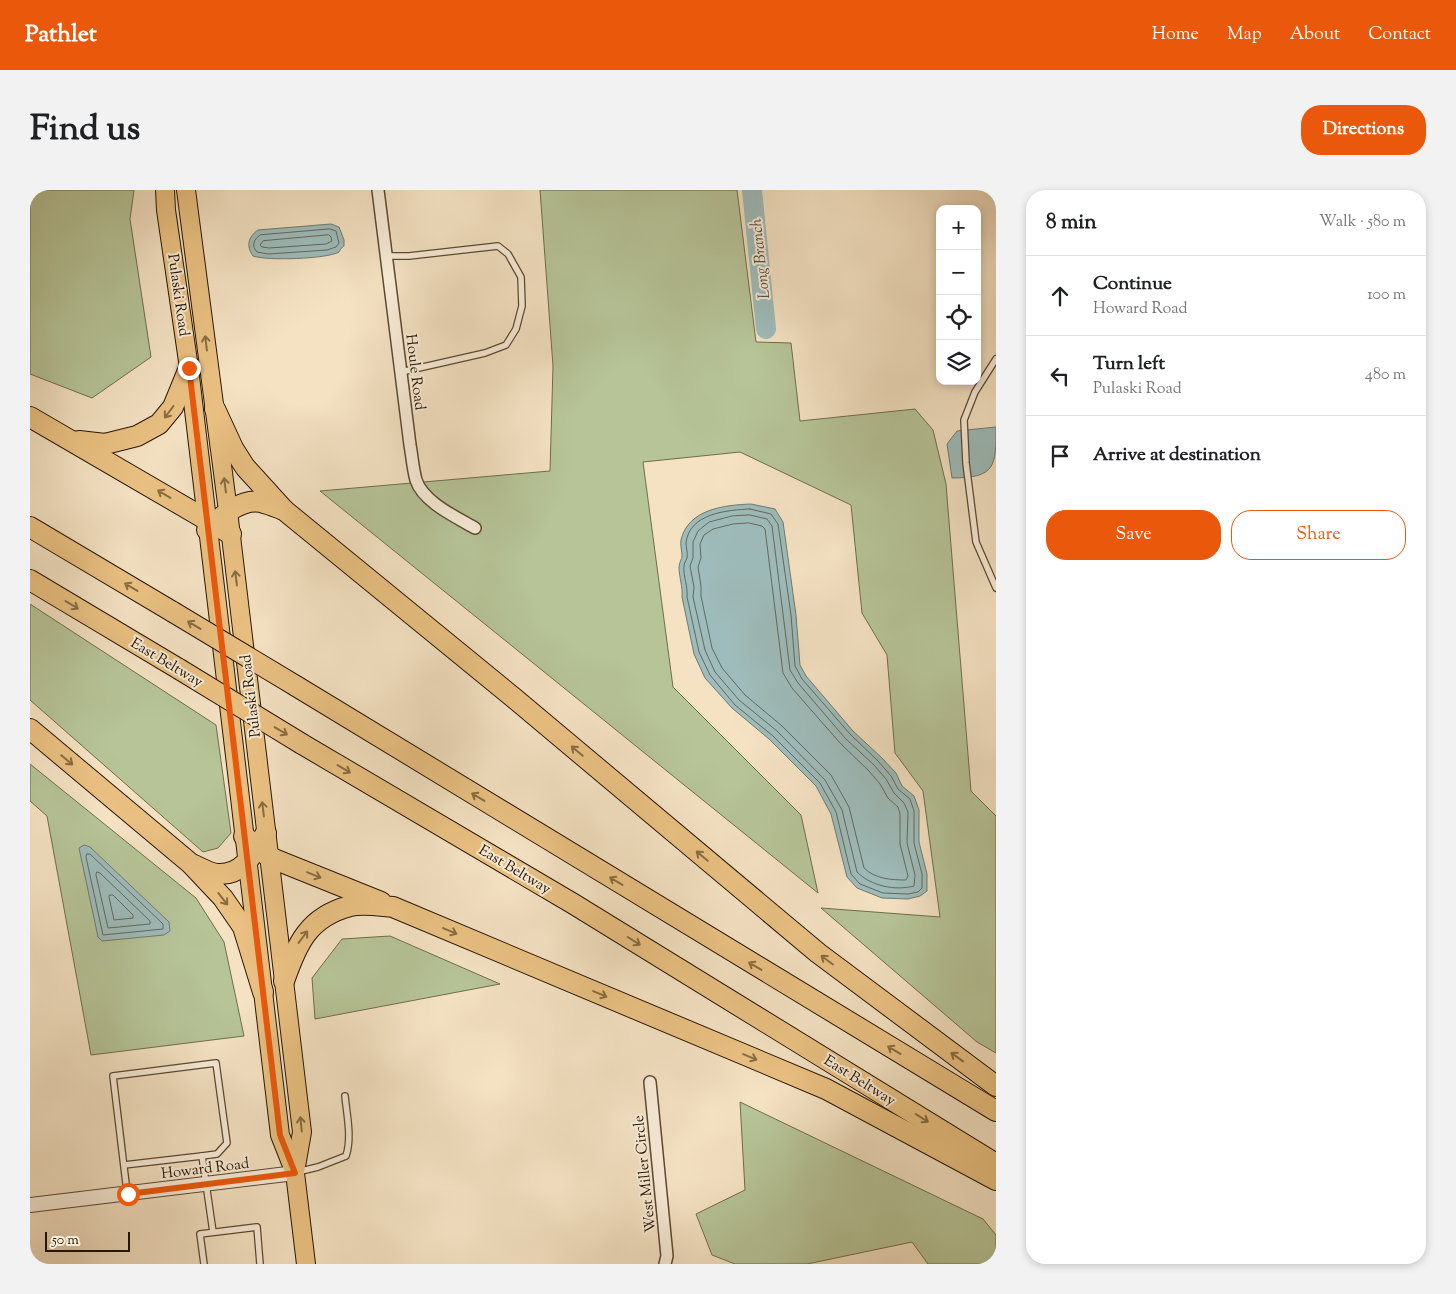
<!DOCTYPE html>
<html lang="en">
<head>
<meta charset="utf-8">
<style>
  :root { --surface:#fff; --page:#f2f2f2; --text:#202124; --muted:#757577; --line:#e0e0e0; --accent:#ea580c }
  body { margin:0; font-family:"Sorts Mill Goudy",serif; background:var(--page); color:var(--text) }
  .controls { position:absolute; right:15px; top:15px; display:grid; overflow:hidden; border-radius:10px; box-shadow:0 2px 8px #0003 }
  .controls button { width:45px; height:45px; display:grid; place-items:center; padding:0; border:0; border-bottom:1px solid var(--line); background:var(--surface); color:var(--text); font:25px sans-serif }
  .scale { position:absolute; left:15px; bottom:12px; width:85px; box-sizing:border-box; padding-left:5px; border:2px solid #271600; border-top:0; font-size:14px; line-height:18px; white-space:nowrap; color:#271600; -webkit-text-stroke:4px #f8ecd8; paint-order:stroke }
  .stop { position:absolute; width:15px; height:15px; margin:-11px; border:4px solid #ea580c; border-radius:50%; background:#fff }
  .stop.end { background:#ea580c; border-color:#fff; box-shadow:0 1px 5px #0008 }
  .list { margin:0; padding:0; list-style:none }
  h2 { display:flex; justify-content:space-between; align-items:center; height:65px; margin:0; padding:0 20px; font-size:21px }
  h2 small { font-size:16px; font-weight:400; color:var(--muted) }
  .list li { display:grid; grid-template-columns:32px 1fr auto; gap:15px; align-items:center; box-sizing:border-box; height:80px; padding:0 20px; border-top:1px solid var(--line) }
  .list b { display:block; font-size:19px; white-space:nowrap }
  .list p { margin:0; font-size:16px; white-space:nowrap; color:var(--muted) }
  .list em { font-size:16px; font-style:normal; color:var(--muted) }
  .actions { display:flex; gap:10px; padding:15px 20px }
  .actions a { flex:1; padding:11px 0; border:1px solid var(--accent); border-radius:20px; text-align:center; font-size:18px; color:var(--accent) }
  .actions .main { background:var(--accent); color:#fff }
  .icon { flex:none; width:28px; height:28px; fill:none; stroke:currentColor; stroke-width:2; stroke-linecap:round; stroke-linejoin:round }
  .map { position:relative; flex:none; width:966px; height:1074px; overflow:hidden; border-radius:20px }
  header { display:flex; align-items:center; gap:30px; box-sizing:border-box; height:70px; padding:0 25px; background:var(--accent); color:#fff }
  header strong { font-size:24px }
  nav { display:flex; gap:28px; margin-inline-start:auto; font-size:18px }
  .intro { display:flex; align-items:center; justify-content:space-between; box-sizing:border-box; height:120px; padding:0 30px }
  h1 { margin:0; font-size:35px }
  .button { padding:12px 22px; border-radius:20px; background:var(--accent); color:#fff; font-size:18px; font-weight:700 }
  main { display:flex; gap:30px; padding:0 30px }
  aside { flex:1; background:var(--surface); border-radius:20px; box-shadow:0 2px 8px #0003 }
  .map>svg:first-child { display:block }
  .green { fill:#b6c498; stroke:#6e6d4c }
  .water { fill:#9ebcbb; stroke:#6e7a70 }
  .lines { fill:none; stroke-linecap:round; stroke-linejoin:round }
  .shore { stroke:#62695e; stroke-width:1 }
  .river { stroke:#9ebcbb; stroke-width:20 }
  .service-casing { stroke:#5a4931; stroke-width:8 }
  .minor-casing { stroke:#5a4931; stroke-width:14 }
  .tertiary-casing { stroke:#5a4931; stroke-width:16 }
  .primary-casing { stroke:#271600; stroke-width:20 }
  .motorway-casing { stroke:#271600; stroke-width:22 }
  .service { stroke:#f8ecd8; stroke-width:5.5 }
  .minor { stroke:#f8ecd8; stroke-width:11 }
  .tertiary { stroke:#f8ecd8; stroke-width:14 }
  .primary { stroke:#eac182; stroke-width:18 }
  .motorway { stroke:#eac182; stroke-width:20 }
  .motorway-bridge-casing { stroke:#271600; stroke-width:22; stroke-linecap:butt }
  .motorway-bridge { stroke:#eac182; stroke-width:20 }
  .oneway { stroke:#886c41 }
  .route { stroke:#ea580c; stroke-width:6 }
  .labels { text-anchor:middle; stroke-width:4; stroke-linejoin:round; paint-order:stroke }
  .street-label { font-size:15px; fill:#271600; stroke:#f8ecd8 }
  .water-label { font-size:16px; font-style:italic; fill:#515041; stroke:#f8ecd8 }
</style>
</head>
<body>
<header>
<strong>Pathlet</strong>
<nav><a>Home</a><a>Map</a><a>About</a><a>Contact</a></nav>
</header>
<div class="intro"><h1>Find us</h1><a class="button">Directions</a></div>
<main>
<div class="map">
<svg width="966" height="1074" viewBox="0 0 966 1074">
  <rect width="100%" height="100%" fill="#f4e2c3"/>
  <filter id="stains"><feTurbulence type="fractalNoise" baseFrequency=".004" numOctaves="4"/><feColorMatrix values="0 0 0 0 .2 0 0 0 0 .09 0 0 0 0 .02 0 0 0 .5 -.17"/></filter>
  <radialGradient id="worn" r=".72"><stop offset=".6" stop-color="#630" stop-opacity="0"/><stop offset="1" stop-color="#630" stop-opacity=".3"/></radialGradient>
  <g class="green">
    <path d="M0,0h104l-4,29 21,138 -59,41 -62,-24z"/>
    <path d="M510,0h197l19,152 35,1 9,78 115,-12 18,21 13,54 25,307 25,25v237l-19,-11 -156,-134 119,9 -17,-126 -28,-38 -8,-98 -25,-42 -11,-108 -111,-53 -97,10 30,225 128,128 17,78 -498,-402 230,-20 3,-105z"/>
    <path d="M0,414l186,121 15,108 -13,15 -15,4 -173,-152z"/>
    <path d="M0,574l166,134 28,44 20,94 -153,19 -44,-239 -17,-15z"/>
    <path d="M360,746l110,48 -185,35 -3,-41 30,-39z"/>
    <path d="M710,912l243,117 13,16v29h-68l-16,-22 -105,22h-72l-23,-9 -16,-41 49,-24z"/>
  </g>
  <g class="water">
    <path d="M301,34l8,3 5,13v6c-1,0 -5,5 -5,6 -12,7 -72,9 -86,4 -7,-10 -5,-19 5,-26z"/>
    <path d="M966,237c0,39 0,51 -44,51l-5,-34 10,-13z"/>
    <path d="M721,314l24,5 8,13 13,93 4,50 6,11 47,55 29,27 14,15 6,13 12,10 5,14v32l8,32v17l-7,5 -12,3 -26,-1 -25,-10 -10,-11 -16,-63 -15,-28 -47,-47 -37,-31 -27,-30 -11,-24 -12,-57c1,-10 -3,-20 -3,-30 0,-4 3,-8 3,-11 0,-5 -2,-11 -1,-16 7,-31 44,-35 70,-36z"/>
    <path d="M54,655l6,2 79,75 1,9 -6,4 -62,6 -4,-4 -19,-89z"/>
  </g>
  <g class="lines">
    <g class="shore">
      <path d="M300,39l6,2 3,12 -3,4 -9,3 -59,4 -11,-2c-6,-6 -3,-13 3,-17z"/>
      <path d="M299,45l2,2 1,4 -6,3 -57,4 -7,-1 -2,-2 3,-4z"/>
      <path d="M720,319l21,5 7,10 13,91 4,51 7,13 48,55 28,27 13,15 7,13 12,10 4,12v32l8,31v14l-4,4 -10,2 -25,-1 -23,-9 -9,-10 -15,-62 -16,-29 -47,-47 -38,-31 -25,-30 -11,-23 -12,-55c1,-11 -4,-21 -3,-31 0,-3 2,-5 3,-8 1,-5 -1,-10 -1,-15 3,-30 42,-33 64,-34z"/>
      <path d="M720,325l17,4 5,7 18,144 8,13 47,55 29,27 12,14 8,14 10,10 4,9 -1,31 8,32 -1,11c-19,5 -43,0 -57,-14l-15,-62 -17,-30 -48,-49 -38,-31 -24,-28 -10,-22 -12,-53 1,-10 -4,-21 3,-8v-16l5,-11 11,-9 23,-6z"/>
      <path d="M719,333l13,3 3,3 18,144 9,15 48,55 29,28 11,13 8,14 10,9 2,7v30l8,32 -2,4c-14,0 -31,-1 -42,-12l-15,-61 -18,-32 -49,-49 -37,-31 -23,-27 -10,-20 -11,-52v-10l-3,-19 3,-9 -1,-14 4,-9 9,-6 20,-5z"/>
      <path d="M57,664h3l73,70v5l-60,6 -17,-78z"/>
      <path d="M67,682l3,1 50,48v3l-42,4 -12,-53z"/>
      <path d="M80,705h3l20,20v3l-19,2 -5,-23z"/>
    </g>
    <path class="river" d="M722,0l14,139"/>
    <g class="service-casing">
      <g id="service">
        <path d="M356,66h23l89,-10 10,8 13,23 1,29 -6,23 -10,16 -21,8 -84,19"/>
        <path d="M966,169l-21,33 -11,28 2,43 10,79 20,46"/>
        <path d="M94,975l78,-9"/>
        <path d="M267,982l21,-5 28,-11c6,-18 1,-40 -1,-60"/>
        <path d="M97,1002l-14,-116 103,-13 11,80 -10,11 -15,2 11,76"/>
        <path d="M174,1074l-4,-30 57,-7 3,37"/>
      </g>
    </g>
    <g class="minor-casing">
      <g id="minor">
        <path d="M348,0l32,255c2,11 3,24 6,35 7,22 40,37 59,48"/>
        <path d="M620,892l17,174 -2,8"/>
      </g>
    </g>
    <g class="tertiary-casing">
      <path id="tertiary" d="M0,1015l265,-32"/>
    </g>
    <g class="primary-casing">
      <g id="primary">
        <path d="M135,0l1,20 23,158 91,767 15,38 11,91"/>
        <path d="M156,0l42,321 74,621 -7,40"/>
      </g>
    </g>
    <g class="motorway-casing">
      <g id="motorway">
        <path d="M185,219l18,39 12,19 39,43 230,188 304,255 178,133"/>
        <path d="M0,227l201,117"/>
        <path d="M49,251l26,3 32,-8 22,-12 14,-17 16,-39"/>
        <path d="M0,337l143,85"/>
        <path d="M177,340c14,-13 33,-32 54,-28 8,2 15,5 23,8"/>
        <path d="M0,390l149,89"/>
        <path d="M266,496l700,425"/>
        <path d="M0,539l160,134 33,35 20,29 20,65"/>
        <path d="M272,554l270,159 424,261"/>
        <path d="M214,646l25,21 112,45"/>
        <path d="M164,675c7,3 15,8 23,9 26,2 37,-21 49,-41"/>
        <path d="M254,791c13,-37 24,-64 66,-75 14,-3 30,0 43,1l433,182 170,91"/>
      </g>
    </g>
    <use href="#service" class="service"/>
    <use href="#minor" class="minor"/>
    <use href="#tertiary" class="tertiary"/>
    <use href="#primary" class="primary"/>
    <use href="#motorway" class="motorway"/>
    <g class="motorway-bridge-casing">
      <g id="motorway-bridge">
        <path d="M143,422l123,74"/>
        <path d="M149,479l123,75"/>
      </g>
    </g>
    <use href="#motorway-bridge" class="motorway-bridge"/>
  </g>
  <defs><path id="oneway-shaft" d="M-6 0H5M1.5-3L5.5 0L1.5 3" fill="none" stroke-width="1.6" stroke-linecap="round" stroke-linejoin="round" transform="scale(1.25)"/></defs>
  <g class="oneway">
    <use href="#oneway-shaft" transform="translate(176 153) rotate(-97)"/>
    <use href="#oneway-shaft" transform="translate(139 222) rotate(127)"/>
    <use href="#oneway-shaft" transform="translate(195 295) rotate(-97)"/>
    <use href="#oneway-shaft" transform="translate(134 304) rotate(-149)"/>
    <use href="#oneway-shaft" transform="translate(206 388) rotate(-97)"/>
    <use href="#oneway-shaft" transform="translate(101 397) rotate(-149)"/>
    <use href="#oneway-shaft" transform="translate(42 415) rotate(31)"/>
    <use href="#oneway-shaft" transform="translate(164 435) rotate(-149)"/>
    <use href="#oneway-shaft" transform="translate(251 541) rotate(31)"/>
    <use href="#oneway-shaft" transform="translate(547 561) rotate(-140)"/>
    <use href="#oneway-shaft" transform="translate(37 570) rotate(40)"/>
    <use href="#oneway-shaft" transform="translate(314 579) rotate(31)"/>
    <use href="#oneway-shaft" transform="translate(448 607) rotate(-149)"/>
    <use href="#oneway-shaft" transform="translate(233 619) rotate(-97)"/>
    <use href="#oneway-shaft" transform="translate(672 666) rotate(-140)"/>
    <use href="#oneway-shaft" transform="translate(284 685) rotate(22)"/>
    <use href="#oneway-shaft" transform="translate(586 691) rotate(-149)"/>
    <use href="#oneway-shaft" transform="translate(193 709) rotate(52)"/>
    <use href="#oneway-shaft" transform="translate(420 741) rotate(23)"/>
    <use href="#oneway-shaft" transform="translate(273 747) rotate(-53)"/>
    <use href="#oneway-shaft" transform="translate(604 751) rotate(32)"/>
    <use href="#oneway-shaft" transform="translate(797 770) rotate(-143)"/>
    <use href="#oneway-shaft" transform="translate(725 776) rotate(-149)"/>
    <use href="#oneway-shaft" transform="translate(570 804) rotate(23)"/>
    <use href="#oneway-shaft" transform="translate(864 860) rotate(-149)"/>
    <use href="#oneway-shaft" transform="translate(720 867) rotate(23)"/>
    <use href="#oneway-shaft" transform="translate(927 867) rotate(-144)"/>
    <use href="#oneway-shaft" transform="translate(892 928) rotate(32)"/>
    <use href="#oneway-shaft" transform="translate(271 934) rotate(-96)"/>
  </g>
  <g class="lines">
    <path class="route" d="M98,1004l167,-21 -15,-38 -91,-767"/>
  </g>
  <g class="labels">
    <g class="street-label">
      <text transform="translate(149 105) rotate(82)" y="5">Pulaski Road</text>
      <text transform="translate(386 182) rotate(83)" y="5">Houle Road</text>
      <text transform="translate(137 472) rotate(31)" y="5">East Beltway</text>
      <text transform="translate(220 506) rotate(-97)" y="5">Pulaski Road</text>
      <text transform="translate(485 679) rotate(31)" y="5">East Beltway</text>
      <text transform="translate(830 890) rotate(32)" y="5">East Beltway</text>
      <text transform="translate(175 978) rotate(-7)" y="5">Howard Road</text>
      <text transform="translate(614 984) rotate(-96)" y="5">West Miller Circle</text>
    </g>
    <g class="water-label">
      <text transform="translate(729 69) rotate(-96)" y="6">Long Branch</text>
    </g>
  </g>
  <rect width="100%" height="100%" filter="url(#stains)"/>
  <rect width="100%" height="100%" fill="url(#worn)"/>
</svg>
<div class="controls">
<button>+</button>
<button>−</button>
<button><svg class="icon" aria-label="locate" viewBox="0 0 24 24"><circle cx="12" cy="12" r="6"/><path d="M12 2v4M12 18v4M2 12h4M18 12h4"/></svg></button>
<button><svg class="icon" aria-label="layers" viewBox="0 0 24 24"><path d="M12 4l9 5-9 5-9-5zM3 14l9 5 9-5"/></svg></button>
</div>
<div class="scale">50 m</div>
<div class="stop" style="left:98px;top:1004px"></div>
<div class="stop end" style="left:159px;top:178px"></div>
</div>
<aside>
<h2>8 min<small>Walk · 580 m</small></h2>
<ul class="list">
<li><svg class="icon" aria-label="ahead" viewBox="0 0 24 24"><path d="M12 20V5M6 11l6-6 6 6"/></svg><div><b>Continue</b><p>Howard Road</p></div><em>100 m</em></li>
<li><svg class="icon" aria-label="left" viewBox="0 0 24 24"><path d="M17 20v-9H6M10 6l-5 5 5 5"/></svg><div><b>Turn left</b><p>Pulaski Road</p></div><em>480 m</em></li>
<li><svg class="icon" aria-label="arrive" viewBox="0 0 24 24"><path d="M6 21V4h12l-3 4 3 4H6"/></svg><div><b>Arrive at destination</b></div></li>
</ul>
<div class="actions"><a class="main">Save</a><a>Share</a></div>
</aside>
</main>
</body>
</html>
